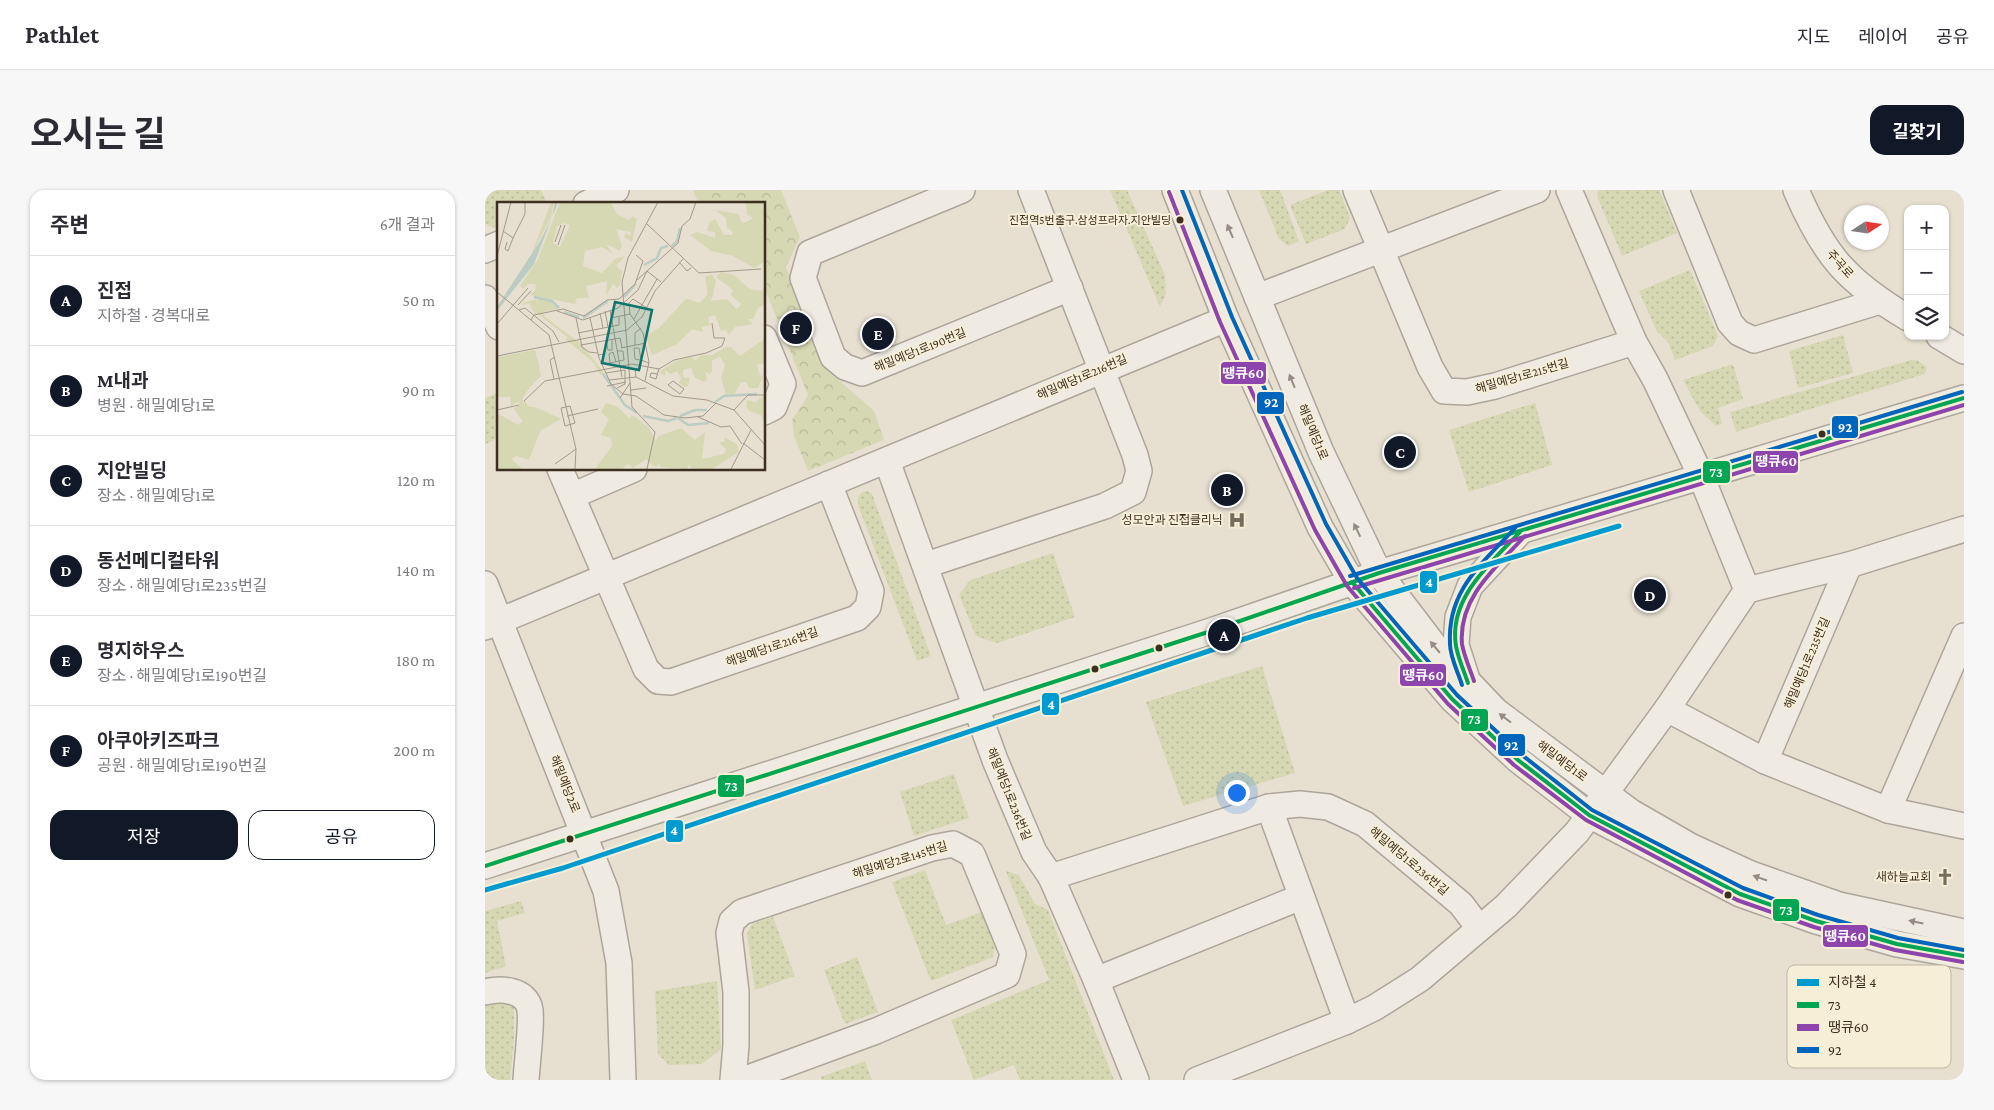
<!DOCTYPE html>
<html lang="ko">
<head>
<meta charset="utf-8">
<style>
  :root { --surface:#fff; --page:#f7f7f7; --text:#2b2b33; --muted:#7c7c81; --line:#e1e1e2; --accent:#111827 }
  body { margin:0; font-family:"Crimson Pro","Noto Sans KR",serif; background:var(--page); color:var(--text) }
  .controls { position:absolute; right:15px; top:15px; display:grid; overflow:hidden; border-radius:10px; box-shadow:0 1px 4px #0004 }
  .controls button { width:45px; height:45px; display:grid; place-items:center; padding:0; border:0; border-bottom:1px solid var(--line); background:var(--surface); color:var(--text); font:25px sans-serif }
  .compass { position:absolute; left:1359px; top:15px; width:45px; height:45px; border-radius:50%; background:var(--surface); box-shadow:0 1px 4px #0004; rotate:78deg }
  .you { position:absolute; left:751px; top:602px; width:18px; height:18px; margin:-12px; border:4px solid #fff; border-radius:50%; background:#1a73e8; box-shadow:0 0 0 8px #1a73e833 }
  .badge { display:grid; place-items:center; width:32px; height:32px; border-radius:50%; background:var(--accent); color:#fff; font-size:16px; font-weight:700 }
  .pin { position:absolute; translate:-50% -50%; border:2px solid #fff; box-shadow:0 1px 5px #0006 }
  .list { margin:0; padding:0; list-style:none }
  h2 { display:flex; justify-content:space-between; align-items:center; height:65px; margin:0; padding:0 20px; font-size:21px }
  h2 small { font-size:16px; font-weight:400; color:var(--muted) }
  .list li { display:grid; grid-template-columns:32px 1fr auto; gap:15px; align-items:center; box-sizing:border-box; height:90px; padding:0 20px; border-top:1px solid var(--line) }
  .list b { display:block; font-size:19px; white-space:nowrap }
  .list p { margin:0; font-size:16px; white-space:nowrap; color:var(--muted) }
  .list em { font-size:16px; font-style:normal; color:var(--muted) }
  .actions { display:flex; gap:10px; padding:15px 20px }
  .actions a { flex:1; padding:11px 0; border:1px solid var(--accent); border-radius:15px; text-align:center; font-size:18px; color:var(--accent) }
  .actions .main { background:var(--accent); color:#fff }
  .icon { flex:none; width:28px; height:28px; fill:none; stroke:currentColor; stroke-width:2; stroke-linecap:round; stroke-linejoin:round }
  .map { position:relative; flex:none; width:1479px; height:890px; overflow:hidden; border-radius:15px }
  header { display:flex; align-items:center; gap:30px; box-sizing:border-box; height:70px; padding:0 25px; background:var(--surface); border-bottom:1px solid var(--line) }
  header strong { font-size:24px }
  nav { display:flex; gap:28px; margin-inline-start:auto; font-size:18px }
  .intro { display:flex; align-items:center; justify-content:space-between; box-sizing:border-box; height:120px; padding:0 30px }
  h1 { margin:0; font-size:35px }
  .button { padding:12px 22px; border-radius:15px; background:var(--accent); color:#fff; font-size:18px; font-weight:700 }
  main { display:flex; gap:30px; padding:0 30px }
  aside { flex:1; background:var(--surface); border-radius:15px; box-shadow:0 1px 4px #0004 }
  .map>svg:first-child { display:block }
  .grass { fill:url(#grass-dots) }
  .park { fill:url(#park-crowns) }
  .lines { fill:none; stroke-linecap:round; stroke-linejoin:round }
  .minor-casing { stroke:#ada599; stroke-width:28 }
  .minor { stroke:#efebe3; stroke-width:25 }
  .bus-1-casing { stroke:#f7eed8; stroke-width:8 }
  .bus-2-casing { stroke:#f7eed8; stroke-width:8 }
  .bus-3-casing { stroke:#f7eed8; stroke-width:8 }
  .bus-1 { stroke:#00a651; stroke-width:4 }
  .bus-2 { stroke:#8e44ad; stroke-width:4 }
  .bus-3 { stroke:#0065bd; stroke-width:4 }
  .metro-1-casing { stroke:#f7eed8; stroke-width:9 }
  .metro-1 { stroke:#009bce; stroke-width:5 }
  .oneway { fill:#968c82 }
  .bus-dot { fill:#3d2e20; stroke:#f7eed8; stroke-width:2 }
  .labels { text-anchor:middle; stroke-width:4; stroke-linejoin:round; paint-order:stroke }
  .bus-label { font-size:11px; fill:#3d2e20; stroke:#f7eed8; text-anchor:end }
  .street-label { font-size:12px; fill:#3d2e20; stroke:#f7eed8 }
  .poi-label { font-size:12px; fill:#3d2e20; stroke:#f7eed8; text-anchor:end }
  .inset-river { fill:none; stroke:#bcccc2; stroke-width:2.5 }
  .inset-road { fill:none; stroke:#a3998a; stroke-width:1 }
  .view { fill:#0f766e; fill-opacity:0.15; stroke:#0f766e; stroke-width:2.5 }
  .inset-edge { fill:none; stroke:#3d2e20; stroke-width:2.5 }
  .key { fill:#f7eed8; stroke:#bfb4a1; stroke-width:1 }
  .key-label { font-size:14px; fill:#3d2e20 }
  .line-badge { stroke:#f7eed8; stroke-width:2 }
  .badge-label { font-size:14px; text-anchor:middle; font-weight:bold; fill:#fff }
</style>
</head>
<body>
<header>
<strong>Pathlet</strong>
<nav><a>지도</a><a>레이어</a><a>공유</a></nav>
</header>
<div class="intro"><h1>오시는 길</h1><a class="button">길찾기</a></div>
<main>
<aside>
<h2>주변<small>6개 결과</small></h2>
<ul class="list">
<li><span class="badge">A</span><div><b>진접</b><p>지하철 · 경복대로</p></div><em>50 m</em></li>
<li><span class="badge">B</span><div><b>M내과</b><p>병원 · 해밀예당1로</p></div><em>90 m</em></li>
<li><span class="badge">C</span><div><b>지안빌딩</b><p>장소 · 해밀예당1로</p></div><em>120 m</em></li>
<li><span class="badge">D</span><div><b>동선메디컬타워</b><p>장소 · 해밀예당1로235번길</p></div><em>140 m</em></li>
<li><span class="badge">E</span><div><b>명지하우스</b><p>장소 · 해밀예당1로190번길</p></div><em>180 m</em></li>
<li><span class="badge">F</span><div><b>아쿠아키즈파크</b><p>공원 · 해밀예당1로190번길</p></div><em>200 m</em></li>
</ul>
<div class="actions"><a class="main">저장</a><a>공유</a></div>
</aside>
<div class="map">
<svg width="1479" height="890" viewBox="0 0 1479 890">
  <defs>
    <pattern id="grass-dots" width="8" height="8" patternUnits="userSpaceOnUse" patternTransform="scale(1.25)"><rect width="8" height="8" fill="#d6d7b3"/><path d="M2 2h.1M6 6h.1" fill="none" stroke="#b9b99a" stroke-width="1.8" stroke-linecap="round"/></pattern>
    <pattern id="park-crowns" width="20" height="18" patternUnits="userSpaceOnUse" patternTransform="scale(1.25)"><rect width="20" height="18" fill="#d6d7b3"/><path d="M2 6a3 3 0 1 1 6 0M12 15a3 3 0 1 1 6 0" fill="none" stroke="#b9b99a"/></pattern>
  </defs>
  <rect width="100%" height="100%" fill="#e7e0d1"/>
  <g class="grass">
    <path d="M0,0h56l6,13 -48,1v22l-3,2 -11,-4z"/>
    <path d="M625,0h17l38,85 1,19 -6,13z"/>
    <path d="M774,0h21l19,51 -11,5 -9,-7z"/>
    <path d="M843,0h11l11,28 -5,11 -39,15 -16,-39z"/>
    <path d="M1114,0h60l18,43 -55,23 -25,-60z"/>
    <path d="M1205,80l28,66 -5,10 -38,14 -7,-18 -12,-12 -17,-39z"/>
    <path d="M1358,145l10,38 -55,15 -9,-37z"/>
    <path d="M1426,170h6l10,7 -2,7 -189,58 -6,-20z"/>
    <path d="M1248,174l10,35 -25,9 4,16 -6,2 -16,-15 -17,-31z"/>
    <path d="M14,202v46l-14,6v-46z"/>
    <path d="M1050,213l17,62 -83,27 -20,-62z"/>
    <path d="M382,301l5,3 59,162 -14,5 -59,-156v-7l4,-6z"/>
    <path d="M568,363l22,64 -78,26 -21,-7 -17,-41 11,-15z"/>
    <path d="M777,476l33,107 -112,33 -37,-104z"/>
    <path d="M469,584l15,44 -55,18 -14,-44z"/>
    <path d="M440,680l21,55 36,-13 13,35 -2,10 -62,24 -39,-99z"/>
    <path d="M521,681l13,4 16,29 13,6 66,170h-94l-6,-15 -40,15 -23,-60 98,-40z"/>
    <path d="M36,711l4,12 -28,8 9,45 -21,7v-62z"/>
    <path d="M288,727l22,59 -40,14 -8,-56 5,-10z"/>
    <path d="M372,767l21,55 -33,12 -21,-54z"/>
    <path d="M232,791l4,68 -19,15 -33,1 -11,-11 -3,-63z"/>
    <path d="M20,809l9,9v29l-4,43h-25v-75z"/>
    <path d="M380,871l7,19h-50l-1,-3z"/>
  </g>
  <path class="park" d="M208,0h88l19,47 -14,30 40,102 48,42 10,29 -76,31 -14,-35 -2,-16 16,-25 -44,-108v-83h-65z"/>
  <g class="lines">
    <g class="minor-casing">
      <g id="minor">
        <path d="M477,0l-152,63 -7,25 30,79 12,10 17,6 208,-85"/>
        <path d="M690,0l51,129 94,208 32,55 100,117 66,61 71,55 151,79 76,27 81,23 67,12"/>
        <path d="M728,0l108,262 58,121 58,76 59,62 135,101 59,34 61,28 88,31 125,27"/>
        <path d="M871,0l74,177 14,24 23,1 28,-6 139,-44"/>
        <path d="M1084,0l65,152 21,37 46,97 46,114"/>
        <path d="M1191,0l54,133 9,10 15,7 126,-39"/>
        <path d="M1311,0c28,65 50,91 112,128"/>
        <path d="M101,14l30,-14"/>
        <path d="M0,60l14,-6"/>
        <path d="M772,107l280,-107"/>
        <path d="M0,108l14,29"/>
        <path d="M1454,146l25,15"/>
        <path d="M279,148l19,46 -9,23 -10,5"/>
        <path d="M402,271l108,299 39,92 17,25 45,103 40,100"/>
        <path d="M75,279l86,200 12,12 13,1 186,-64 11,-11 3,-16 -42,-107"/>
        <path d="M87,306l62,-27"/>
        <path d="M441,375l179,-59 28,-14 6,-21 -4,-16 -104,-265"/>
        <path d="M0,394l121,307 13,72 4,117"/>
        <path d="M0,437l741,-308"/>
        <path d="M981,486l-10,-31 2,-28 12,-31 50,-54"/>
        <path d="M1182,519l98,52 123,49 76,16"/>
        <path d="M1280,571l84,-196"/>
        <path d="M784,617l78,214"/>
        <path d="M1403,620l76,-174"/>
        <path d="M0,676l723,-234 171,-59 585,-175"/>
        <path d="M566,687l218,-70 31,-3 28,3 37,17 96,80 18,24"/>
        <path d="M611,790l205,-83"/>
        <path d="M0,802c15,-4 42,-3 45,18 2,15 -3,52 -4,70"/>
        <path d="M248,890l3,-35v-53l-7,-59 3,-12 10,-9 190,-64 21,-4 19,10 41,100 -6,21 -131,56 -133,49"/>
        <path d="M712,890l150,-59 27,-13 46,-29 86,-73 71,-74 90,-123 80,-119 102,-25 115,-36"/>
      </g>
    </g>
    <use href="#minor" class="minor"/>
    <g class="bus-1-casing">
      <g id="bus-1">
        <path d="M867,392l100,117 66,61 71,55 151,79 76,27 81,23 67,12"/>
        <path d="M983,493c-4,-12 -10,-25 -12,-37 -8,-48 35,-83 64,-114"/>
        <path d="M0,676l723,-234 171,-59 585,-175"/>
      </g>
    </g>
    <g class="bus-2-casing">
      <g id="bus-2">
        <path d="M684,2l51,130 95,208 32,56 101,118 66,61 72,55 151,80 77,27 81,23 68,12"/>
        <path d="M869,398l610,-183"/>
        <path d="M989,491c-4,-12 -10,-25 -12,-37 -4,-46 34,-77 63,-108"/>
      </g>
    </g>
    <g class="bus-3-casing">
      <g id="bus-3">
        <path d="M697,0l50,127 94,207 31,54 100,117 65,60 70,55 151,78 75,27 80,23 66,12"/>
        <path d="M865,386l612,-184"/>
        <path d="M977,495c-4,-13 -12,-28 -12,-41 -3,-54 32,-80 65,-116"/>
      </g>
    </g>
    <use href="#bus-1" class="bus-1"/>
    <use href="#bus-2" class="bus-2"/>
    <use href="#bus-3" class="bus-3"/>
    <g class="metro-1-casing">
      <path id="metro-1" d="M0,700l78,-22 744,-250 312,-92"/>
    </g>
    <use href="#metro-1" class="metro-1"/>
  </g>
  <defs><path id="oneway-solid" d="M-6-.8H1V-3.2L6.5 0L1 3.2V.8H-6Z" transform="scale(1.25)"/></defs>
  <g class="oneway">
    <use href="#oneway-solid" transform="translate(745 41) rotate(-113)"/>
    <use href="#oneway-solid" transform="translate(807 191) rotate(-112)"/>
    <use href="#oneway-solid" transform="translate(872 340) rotate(-116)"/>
    <use href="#oneway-solid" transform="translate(950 457) rotate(-130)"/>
    <use href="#oneway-solid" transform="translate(1020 528) rotate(-143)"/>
    <use href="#oneway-solid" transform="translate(1275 688) rotate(-161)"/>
    <use href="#oneway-solid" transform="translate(1431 732) rotate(-168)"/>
  </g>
  <defs>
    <g id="hospital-bare" transform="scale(1.35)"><path d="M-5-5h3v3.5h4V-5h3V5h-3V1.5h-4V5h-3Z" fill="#786c5e" stroke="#f7eed8" stroke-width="2.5" paint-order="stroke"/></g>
    <g id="church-bare" transform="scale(1.35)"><path d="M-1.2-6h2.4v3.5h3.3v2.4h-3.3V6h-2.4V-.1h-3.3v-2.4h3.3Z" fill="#786c5e" stroke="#f7eed8" stroke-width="2.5" paint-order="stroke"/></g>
  </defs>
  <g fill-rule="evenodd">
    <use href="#hospital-bare" x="752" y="330"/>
    <use href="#church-bare" x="1460" y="687"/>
  </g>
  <g class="bus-dot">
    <circle cx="695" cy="30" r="4.5"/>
    <circle cx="1337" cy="244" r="4.5"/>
    <circle cx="674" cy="458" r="4.5"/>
    <circle cx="610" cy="479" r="4.5"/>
    <circle cx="85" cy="649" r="4.5"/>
    <circle cx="1243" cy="705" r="4.5"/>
  </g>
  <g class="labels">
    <g class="bus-label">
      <text x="686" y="34">진접역5번출구.삼성프라자.지안빌딩</text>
    </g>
    <g class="street-label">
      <text transform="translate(1355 74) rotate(48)" y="4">주곡로</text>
      <text transform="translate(435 160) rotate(-22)" y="4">해밀예당1로190번길</text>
      <text transform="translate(1037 186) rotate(-16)" y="4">해밀예당1로215번길</text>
      <text transform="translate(597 187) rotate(-23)" y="4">해밀예당1로216번길</text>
      <text transform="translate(828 242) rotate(67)" y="4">해밀예당1로</text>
      <text transform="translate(287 457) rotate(-19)" y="4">해밀예당1로216번길</text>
      <text transform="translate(1322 473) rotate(-67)" y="4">해밀예당1로235번길</text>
      <text transform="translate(1077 571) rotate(37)" y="4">해밀예당1로</text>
      <text transform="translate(80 594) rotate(68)" y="4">해밀예당2로</text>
      <text transform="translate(524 604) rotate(68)" y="4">해밀예당1로236번길</text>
      <text transform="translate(415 670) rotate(-17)" y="4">해밀예당2로145번길</text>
      <text transform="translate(924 671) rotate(40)" y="4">해밀예당1로236번길</text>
    </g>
    <g class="poi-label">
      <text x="738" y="334">성모안과 진접클리닉</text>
      <text x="1446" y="691">새하늘교회</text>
    </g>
  </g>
  <g transform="translate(12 12)">
    <rect width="268" height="268" fill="#e7e0d1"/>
    <path d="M54,0h3l-3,15 -16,31 7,-7 -8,20 1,-12 -3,4z" fill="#d6d7b3"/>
    <path d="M63,0l51,1 6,11 12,6 4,-4 4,3 -5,23 -8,-5 2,-4 4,3 1,-4 -15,-3 6,16 -2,6 -14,-7 7,10 -11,-7 -17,4 -2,15 19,7 13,-14 10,-3 -9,10 6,5 -2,14 -3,3 -4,-4 -6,10 2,5 -3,-6 1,-12 -21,5 3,12h-12l-2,6 -45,-9 5,-4 1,-7h-8l-5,5 -3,-3 18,-27zM67,21l6,2 -10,22 -7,-4 4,-17zM249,0h18v60l-10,6 -21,-12 -22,-5 -21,-16 7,-3 18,6v-6l-8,-1 2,-8 6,-4 9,16h8l1,-3 -6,-4 -1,-10 -11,-8 24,4 1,6 4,3 9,-5 -17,-10 11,6zM224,70l13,3 16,14 12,2 2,-4v18l-6,3 -5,11h-5l5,5 -18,3 -6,8 -3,-5 -5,1 -6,-16 -4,1 -3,2 2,7 -18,4 -15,15 -25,11 -6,-19 13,-8 27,-29 14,4 8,-9 -3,-14 5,21 17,-2 9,10 3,-2 2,-3 -10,-9 2,-5 -17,-13zM267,133v28l-7,2 3,10 3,1 -5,12h-9l-3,-6h-5l-7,13h-8l-5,-17 4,-13 -5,-8 -8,3v12l-3,2 -4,-3 2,8 -3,3 -9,-4 -4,-10 -8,2v7l7,1 -2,8 -4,1 -5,-4 2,-5 -4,-7 -6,3 -6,-4v6l-6,-4 17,-11 15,-4 5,3 5,-5h11l14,-8h5l9,9 23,-16zM40,155l3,10 -13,-1 -4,11 17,-5 -18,27 7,8 9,1 3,21 -12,31 -13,-4 -4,3 10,10h-25v-56l21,12 12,-10 -11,1 -5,-7 6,-5 -2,-2 -7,4 -1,-10 -12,1 -1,-3zM267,194v27l-3,-8 -12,-4 -3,-5 1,-6 8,2zM109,201l12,4 12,12 1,-4 3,1 15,12 7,13 3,-5 22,-8 14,12 10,-8 -3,27 22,-5 2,-5 -7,-6 6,-2 -1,-4 13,7 2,8 -27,17h-20l-4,-4 -1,4 -27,-2 -1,-5 -2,5 -4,-1 -7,-7 -13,9 -5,-4 -6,5h-27l17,-23 -1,-8 -10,-3 8,-16 -8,-7z" fill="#d6d7b3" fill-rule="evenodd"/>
    <path d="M215,73l4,6 -4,18 -14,14 5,19 -11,-3 -15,15 -25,11 -6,-19 13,-8 27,-29 14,4 8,-9 -3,-18zM39,97l9,18 35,26 25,31 -5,1 -6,-12 -29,-24h4l-3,-3 -28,-22h-3l-6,-11 -5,2 -1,-2zM40,97l15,2 7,8 -17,3zM38,148l6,26 -30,30v-9h-13l-1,-3v-37zM28,198l4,7 9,1 23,11 -21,12 -8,17 -10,-5 2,-20 -10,-14z" fill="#d6d7b3"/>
    <path d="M58,0h3l-24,62 -37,47v-4l43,-66 12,-23z" fill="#bcccc2"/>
    <path class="inset-river" d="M175,44l5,-5 3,-13M147,63l13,-7 4,-10 7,-2M37,95l18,4 7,7M127,95l12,-13M67,110l15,5M86,116l25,-17M106,172l22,31 12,8M218,200l9,-6 33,-2M146,214l25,5 9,-3M183,214l15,-6h12M181,216l10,7 21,-2"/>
    <path class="inset-road" d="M150,22l52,49 62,-4M6,29l10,7 12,-24v-12M10,40l-2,7 3,2 5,-13M58,40l6,-17M61,43l7,-20M0,54l14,-54M182,60l8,9 4,-3M140,78l10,-9 14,11M0,90l52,43 27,114 -1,20M136,97l-4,4 1,11 13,19 6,29 -4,19M136,97l14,9M21,103l13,-14M22,108l6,-2 28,23 6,11M113,108l4,22M60,109l26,9 35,-12 20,-18 9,-19 31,-28 4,-17 8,-7 6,-17M108,109l3,16M103,111l3,15M79,116l6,29 7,5 8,1M93,116l9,40 12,26 12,10 13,2 28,19 21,3 18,-2 13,-13M114,116l19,-4M137,117l23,-40M34,118l3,-5 29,-6 21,7 23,-16 12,-1 16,-15 8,-23 -7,-6M0,122l31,-36M81,131l41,-8v-8M117,131l8,44M109,138l2,10h4v-10M84,143l39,-7 2,10M138,143v-12l6,-5M124,146l25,-5M101,153l5,-1v10M0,154l130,-26 15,-13 13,-26 28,-32M113,161l-1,-9 4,-2 3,10M108,162l19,-4 -1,-9h-6M109,171l19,-3v14l-8,4M161,172l-7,-1 -1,4 6,2 2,-7 1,-3M139,175l-1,-8h5l1,-9 -2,-12h-5l1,11 5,1h1l8,3M57,177l-4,-19 5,-3M112,178l27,-3 37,19 34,4 27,10 31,35M176,179l11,8 -4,5 -12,-9zM110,184l19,-4M134,188l15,-2M123,196l10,-15M27,199l21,-20 87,-17 27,5 15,-9 32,-7 16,-7 3,-8h-11l-2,-15M73,204l5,17 -10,3 -4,-18zM0,208l22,-5M237,208l14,-15h17M70,214l31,-7M201,215l23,10 9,-1 12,18M246,241l22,17M58,262l21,-15M150,267l8,-37 -23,-25 -10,-125 6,-24 30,-56M234,267l20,-39"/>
    <path class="view" d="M118,100l37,8 -13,60 -37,-7z"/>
    <rect width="268" height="268" class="inset-edge"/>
  </g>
  <rect x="1302" y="775" width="164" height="103" rx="8" class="key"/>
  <rect x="1312" y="789" width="22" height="7" fill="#009bce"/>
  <rect x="1312" y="812" width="22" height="6" fill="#00a651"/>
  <rect x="1312" y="834" width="22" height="7" fill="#8e44ad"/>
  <rect x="1312" y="857" width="22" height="6" fill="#0065bd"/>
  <g class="key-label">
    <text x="1343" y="797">지하철 4</text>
    <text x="1343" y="820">73</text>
    <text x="1343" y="842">땡큐60</text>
    <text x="1343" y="865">92</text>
  </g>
  <g class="line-badge">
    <rect x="735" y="171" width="47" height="24" rx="5" fill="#8e44ad"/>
    <rect x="771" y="201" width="29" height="24" rx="5" fill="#0065bd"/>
    <rect x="1346" y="225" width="28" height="24" rx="5" fill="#0065bd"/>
    <rect x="1267" y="260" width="47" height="24" rx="5" fill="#8e44ad"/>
    <rect x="1217" y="270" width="29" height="24" rx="5" fill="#00a651"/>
    <rect x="934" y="380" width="19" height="24" rx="5" fill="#009bce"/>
    <rect x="914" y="473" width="48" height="24" rx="5" fill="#8e44ad"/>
    <rect x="556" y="502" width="19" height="24" rx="5" fill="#009bce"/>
    <rect x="975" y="518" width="29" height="24" rx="5" fill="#00a651"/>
    <rect x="1012" y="543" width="29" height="24" rx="5" fill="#0065bd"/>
    <rect x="232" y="584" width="28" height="24" rx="5" fill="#00a651"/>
    <rect x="180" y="629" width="19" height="24" rx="5" fill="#009bce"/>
    <rect x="1287" y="708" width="28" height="24" rx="5" fill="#00a651"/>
    <rect x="1337" y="734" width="47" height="24" rx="5" fill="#8e44ad"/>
  </g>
  <g class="badge-label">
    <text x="758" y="188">땡큐60</text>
    <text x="786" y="217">92</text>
    <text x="1360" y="242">92</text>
    <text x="1291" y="276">땡큐60</text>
    <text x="1231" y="287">73</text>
    <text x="944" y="397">4</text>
    <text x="938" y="490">땡큐60</text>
    <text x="566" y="519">4</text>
    <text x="989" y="534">73</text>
    <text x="1026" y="560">92</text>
    <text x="246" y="601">73</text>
    <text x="189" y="645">4</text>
    <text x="1301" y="725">73</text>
    <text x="1360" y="751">땡큐60</text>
  </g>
</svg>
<div class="controls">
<button>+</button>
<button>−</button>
<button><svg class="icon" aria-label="layers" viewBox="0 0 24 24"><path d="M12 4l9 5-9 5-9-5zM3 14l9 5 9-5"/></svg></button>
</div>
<svg class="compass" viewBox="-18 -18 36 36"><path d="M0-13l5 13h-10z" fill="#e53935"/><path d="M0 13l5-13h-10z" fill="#7c7c81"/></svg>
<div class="you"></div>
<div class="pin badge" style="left:739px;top:445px">A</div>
<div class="pin badge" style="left:742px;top:300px">B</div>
<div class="pin badge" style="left:915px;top:262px">C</div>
<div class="pin badge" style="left:1165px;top:405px">D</div>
<div class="pin badge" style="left:393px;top:144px">E</div>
<div class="pin badge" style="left:311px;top:138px">F</div>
</div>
</main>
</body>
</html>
